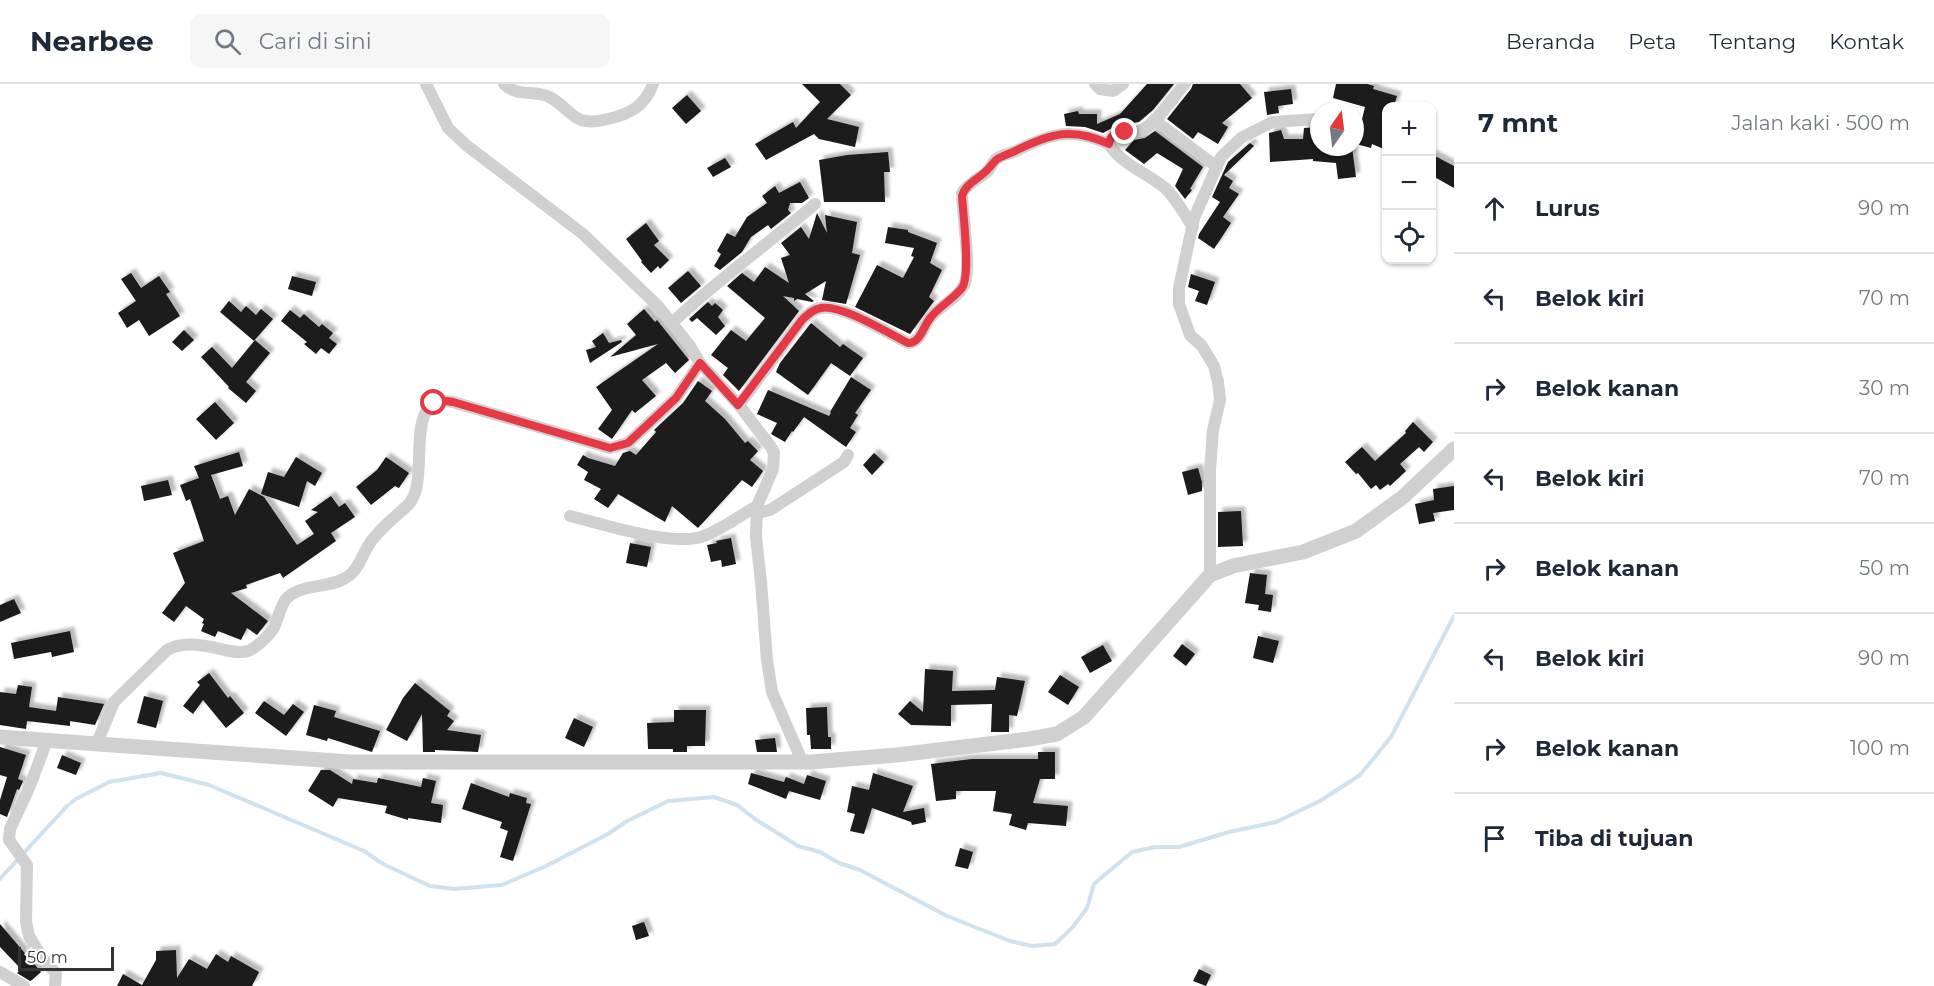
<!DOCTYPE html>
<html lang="id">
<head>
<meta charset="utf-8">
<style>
  :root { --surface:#fff; --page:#f6f6f7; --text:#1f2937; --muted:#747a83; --line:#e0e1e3 }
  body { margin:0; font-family:Montserrat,sans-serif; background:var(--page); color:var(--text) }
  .controls { position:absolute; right:18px; top:18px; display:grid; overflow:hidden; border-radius:12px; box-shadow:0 2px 4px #0004 }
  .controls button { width:54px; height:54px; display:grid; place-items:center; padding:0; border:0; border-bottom:2px solid var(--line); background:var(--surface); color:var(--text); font:30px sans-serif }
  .compass { position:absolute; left:1310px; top:18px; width:54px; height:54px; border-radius:50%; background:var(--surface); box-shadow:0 2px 4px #0004; rotate:14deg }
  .scale { position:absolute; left:18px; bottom:15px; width:96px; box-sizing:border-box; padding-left:6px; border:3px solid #333; border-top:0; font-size:16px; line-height:21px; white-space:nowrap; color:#333; -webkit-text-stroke:4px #fff; paint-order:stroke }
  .stop { position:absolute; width:18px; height:18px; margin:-14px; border:4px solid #e63946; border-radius:50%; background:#fff }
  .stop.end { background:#e63946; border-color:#fff; box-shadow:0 2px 6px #0008 }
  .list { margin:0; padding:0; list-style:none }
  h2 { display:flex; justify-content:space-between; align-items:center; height:78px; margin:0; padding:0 24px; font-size:26px }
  h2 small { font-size:20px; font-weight:400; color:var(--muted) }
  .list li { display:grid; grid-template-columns:39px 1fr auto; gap:18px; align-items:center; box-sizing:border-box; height:90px; padding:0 24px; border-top:2px solid var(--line) }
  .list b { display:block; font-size:22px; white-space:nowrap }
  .list em { font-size:20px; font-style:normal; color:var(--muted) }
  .icon { flex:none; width:33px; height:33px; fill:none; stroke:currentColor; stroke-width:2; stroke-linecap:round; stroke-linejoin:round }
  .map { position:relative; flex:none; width:1454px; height:902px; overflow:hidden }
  header { display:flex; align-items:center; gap:36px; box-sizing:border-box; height:84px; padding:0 30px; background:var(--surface); border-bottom:2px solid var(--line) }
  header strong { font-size:28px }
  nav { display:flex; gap:33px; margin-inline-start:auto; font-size:21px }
  .search { width:420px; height:54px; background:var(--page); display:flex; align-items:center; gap:15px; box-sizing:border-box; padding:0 21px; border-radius:12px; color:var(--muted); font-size:22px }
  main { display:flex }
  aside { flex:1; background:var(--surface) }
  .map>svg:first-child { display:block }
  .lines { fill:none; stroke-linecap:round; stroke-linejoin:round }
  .stream { stroke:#cfe2ee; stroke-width:4 }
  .building { fill:#1a1a1a; filter:url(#shadow) }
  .minor { stroke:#d0d0d0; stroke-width:12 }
  .tertiary { stroke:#d0d0d0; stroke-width:15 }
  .route { stroke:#e63946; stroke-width:8 }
</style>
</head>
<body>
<header>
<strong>Nearbee</strong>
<div class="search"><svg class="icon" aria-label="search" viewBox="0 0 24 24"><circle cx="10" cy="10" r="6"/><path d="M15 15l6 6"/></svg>Cari di sini</div>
<nav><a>Beranda</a><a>Peta</a><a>Tentang</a><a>Kontak</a></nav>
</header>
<main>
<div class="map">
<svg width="1454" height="902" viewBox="0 0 1454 902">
  <defs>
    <filter id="shadow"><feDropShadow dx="4.5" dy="-4.5" stdDeviation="1.5" flood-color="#0004"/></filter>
  </defs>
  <rect width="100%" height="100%" fill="#fff"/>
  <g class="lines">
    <path class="stream" d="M0,795l67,-73 9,-7 33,-17 52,-9 48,12 155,66 19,13 47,22 24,3 48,-4 44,-19 62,-32 19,-13 41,-20 46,-4 23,8 18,14 43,27 22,6 19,11 21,7 87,46 63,25 22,5 23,-2 17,-16 15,-20 7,-24 38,-32 23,-5h24l50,-15 47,-10 44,-21 40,-26 31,-38 63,-121"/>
  </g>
  <g class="building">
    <path d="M802,0h38l11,11 -24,24 32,8 -4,20 -36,-8 -5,-5 -48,26 -11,-16 38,-22 3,6 24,-26z"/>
    <path d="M1147,0h27l-21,26 -14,12 -23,4 -13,7 -18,-6 -19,-1 -2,-12 14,-3 1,3h18v10l23,-10z"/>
    <path d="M1193,0h47l12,14 -30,25 6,4 -10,17 -20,-12 -5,7 -26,-20 24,-30z"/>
    <path d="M1336,0h31l7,2 -1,3 24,7 -3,10h-8v44l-14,-6 -1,4 -15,-4 9,-37 -32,-9z"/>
    <path d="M1291,5l2,15 -15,2 1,7 -12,2 -3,-23z"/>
    <path d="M687,11l14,16 -15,13 -14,-16z"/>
    <path d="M1319,43v20h33l4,30 -18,2 -2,-16 -23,-2v-2l-43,3 -1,-29 12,-3 3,9h19l1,-11z"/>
    <path d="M1155,47l48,36 -13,22 2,1 -7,9 -10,-13 8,-17 -26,-16 -13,11 -19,-14 9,-10 11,-2z"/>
    <path d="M1250,59l4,3 -30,29 9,6 -4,7 10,6 -16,23 8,6 -17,26 -16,-11 1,-4 21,-32 -8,-5 16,-35z"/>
    <path d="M888,68l2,20h-6l1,30h-61l-5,-42 28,-5z"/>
    <path d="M1431,70l23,12v22l-23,-13z"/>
    <path d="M725,74l6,9 -18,10 -6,-9z"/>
    <path d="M800,98l9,16 -7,5h-12l-2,7 3,3 -20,16 -3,-4 -17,12 -9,15 -22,18 -6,-4 7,-12 -4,-3 10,-18 8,4 12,-20 20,-14 -5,-7 13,-10 4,7z"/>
    <path d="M817,129l10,20 -2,-18 32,7 -5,31 8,2 -14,49 -24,-4 4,-19 -21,13 9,7 -2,1 -15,-3 -3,2v-3l-11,-2 16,15 -60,80 -16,-16 5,-7 -17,-13 20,-25 15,11 19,-23 -38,-32 15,-13 12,9 11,-15 24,16 -8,-25 9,-3 -9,-12 20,-16 8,12z"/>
    <path d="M646,139l13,18 -5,4 15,15 -9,9 -2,-3 -7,7 -10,-11 1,-1 -16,-22z"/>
    <path d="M888,143l20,3v2l29,11 -7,20 12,7 -13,27 5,4 -24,33 -55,-27 22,-42 26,13 11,-21 -3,-1 3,-8 -29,-5z"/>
    <path d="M688,187l13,15 -20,17 -13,-15z"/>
    <path d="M131,189l10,15 18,-12 11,16 -4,2 14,22 -31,20 -10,-16 -12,8 -9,-15 18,-12 -15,-22z"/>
    <path d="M1191,190l24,8 -8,23 -12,-4 4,-10 -11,-4z"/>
    <path d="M292,192l24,6 -4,14 -24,-7z"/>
    <path d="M229,217l12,11 5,-6 10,9 5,-6 12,10 -19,22 -34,-29z"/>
    <path d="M708,218l4,4 3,-3 8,7 -5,7 7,9 -9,9 -19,-17 -5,4 -3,-3z"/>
    <path d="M644,225l11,13 2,-2 32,40 -14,13 -9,-10 -24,17 14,16 -21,17 -3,-3 -20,29 -14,-10 14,-19 -16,-23 62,-43 -48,13 26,-22 -9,-11z"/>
    <path d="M290,226l10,8 4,-4 15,13 3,-3 11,9 -4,5 8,6 -8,10 -8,-6 -5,6 -12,-10 3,-2 -26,-21z"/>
    <path d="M811,239l29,24 3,-3 20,14 -13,18 -19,-13 -23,32 -32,-23 4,-9z"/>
    <path d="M184,246l10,10 -12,11 -10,-9z"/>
    <path d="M603,249l6,10 12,-3 1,2 -32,21 -4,-13 10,-3 -4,-6z"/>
    <path d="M255,256l15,13 -24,29 10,9 -10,12 -18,-15 1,-1 -28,-30 11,-10 20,21z"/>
    <path d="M851,293l20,13 -16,23 3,2 -8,13 6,4 -10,15 -42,-30 -11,15 -1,-1 -7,11 -14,-8 6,-11 -20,-9 11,-24 61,26 2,-3 -1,-1z"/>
    <path d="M698,297l14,10 -7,10 20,18 20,24 3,-2 10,10 -8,9 13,11 -11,16 -10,-7 -44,48 -26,-22 -7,16 -47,-28 -10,14 -14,-9 7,-10 -17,-9 4,-8 -11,-7 6,-10 5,3 27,8 8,-13 7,-2 6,4 20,-23 -2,-2 29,-27z"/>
    <path d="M215,318l19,21 -18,17 -20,-21z"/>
    <path d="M1413,338l20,20 -9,10 -5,-5 -19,17 6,7 -16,15 -2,-2 -8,6 -4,-5 -5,4 -13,-16 -2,1 -11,-12 17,-15 13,14 31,-28 -1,-2z"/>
    <path d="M239,368l4,14 -32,9 9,24 8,-3 7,19 14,-26 15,8 33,48 17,-11 -9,-13 13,-9 -7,-2 20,-14 8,11 6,-4 10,14 -24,16 5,8 -53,37 -3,-5 -34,12 1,3 -16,5 37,28 -11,14 -10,-7 -6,12 -23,-9 -3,6 -14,-6 3,-7 -2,-1 2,-4 -18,-13 -12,16 -12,-9 23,-30 -12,-30 31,-12 -14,-42 -4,2 -6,-16 19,-7 -5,-12z"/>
    <path d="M874,369l10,9 -12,13 -9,-10z"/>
    <path d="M296,373l26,16 -7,13 -8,-5 -8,26 -38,-13 7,-22 16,5z"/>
    <path d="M386,373l23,16 -10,15 -4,-2 -24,19 -15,-18 21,-17z"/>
    <path d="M1198,384l4,14v9l-14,4 -6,-23z"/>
    <path d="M168,396l4,15 -28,6 -3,-15z"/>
    <path d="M1454,402v24l-21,3 2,8 -16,3 -4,-20 19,-4 -1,-11z"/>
    <path d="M1241,427l2,35 -25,1v-35z"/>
    <path d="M731,454l5,26 -14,3 -1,-7 -10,2 -4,-17 10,-2 -1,-2z"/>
    <path d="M630,459l21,4 -4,20 -21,-4z"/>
    <path d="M1250,489l17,2 -2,19 8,1 -2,17 -13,-2 1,-5 -14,-2z"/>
    <path d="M14,515l7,14 -21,9v-17z"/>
    <path d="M70,547l4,21 -22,5 -1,-5 -37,7 -3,-16z"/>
    <path d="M1258,552l21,5 -6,22 -20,-5z"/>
    <path d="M1182,560l13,10 -9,12 -13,-10z"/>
    <path d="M1103,561l9,16 -22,12 -9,-16z"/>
    <path d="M925,585l28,2 -1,20 43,-1 2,-13 28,4 -8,35 -8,-1v17h-18l1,-28 -41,1v21l-40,-1 -13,-11 12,-13 13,11z"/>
    <path d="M209,589l19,25 2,-2 14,17 -18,15 -23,-28 -10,14 -10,-8 17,-21 -3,-3z"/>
    <path d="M1060,591l19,12 -11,18 -20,-13z"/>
    <path d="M415,599l35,28 -3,5 7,5 -7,9 34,5 -3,17 -43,-2v2h-12l-1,-38 -15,27 -21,-11 17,-32z"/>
    <path d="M18,601l14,2 -3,20 27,4 2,-14 46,7 -9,21 -25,-4v5l-43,-5 -1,8 -26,-4v-33l16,2z"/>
    <path d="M144,612l19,5 -7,27 -19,-5z"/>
    <path d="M264,617l20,14 9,-11 11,8 -18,24 -31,-23z"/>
    <path d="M314,621l22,6 -2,6 46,14 -8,21 -44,-14 -1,3 -21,-6z"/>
    <path d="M827,623l1,30h3v12h-20l-1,-14h-3l-1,-27z"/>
    <path d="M674,626h32l-1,36h-18v6h-14v-3h-25l-1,-26 27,-1z"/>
    <path d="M574,634l19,9 -9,20 -19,-9z"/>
    <path d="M775,654l2,14h-20l-2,-12z"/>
    <path d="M0,663l26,8 -8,24 5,2 -4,9 -2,-1 -10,28 -7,-3v-14l7,-23 -7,-2z"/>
    <path d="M1038,668h17v27h-15l-7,24 35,3 -2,20 -38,-3 -2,7 -17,-5 3,-11 -19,-3 3,-20h-40v8l-20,2 -5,-37 41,-5h66z"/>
    <path d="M62,671l19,8 -5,12 -19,-7z"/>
    <path d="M321,686h9l22,14 1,-5 24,4 1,-5 43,9 2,-9 13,3 -5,22 12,2 -2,18 -33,-5v2l-23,-7 2,-7 -49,-8 -5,9 -25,-16z"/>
    <path d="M751,689l33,9 2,-5 18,7 3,-9 19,6 -6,19 -31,-9 -3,8 -38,-15z"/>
    <path d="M873,689l40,13 -10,26 21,-4 2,14 -14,3 -1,-3 -39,-14 -8,26 -14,-3 5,-17 -8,-2 5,-26 17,4z"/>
    <path d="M471,699l38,14 1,-4 17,5 -1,5 5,1 -18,57 -13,-4 8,-26 -8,-3 2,-6 -40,-13z"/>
    <path d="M960,764l13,4 -5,17 -13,-3z"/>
    <path d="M644,838l5,14 -13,4 -4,-14z"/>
    <path d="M0,840l41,48 -9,8 -2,1 -13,-8 4,-4 -21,-22z"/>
    <path d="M176,866l1,28 12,-19 18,10 9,-15 12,8 3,-6 28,16 -7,14h-135l6,-12 19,11 14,-25v-9z"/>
    <path d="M1199,885l12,6 -5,11 -13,-5z"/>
  </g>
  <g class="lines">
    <g class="minor">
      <path d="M426,0l22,44 18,17 117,89 75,72 32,40 10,17 39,42 32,42 3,6 -1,16 -16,37 -1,31 5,45 6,78 5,32 30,69"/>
      <path d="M504,0c13,13 28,6 43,12 14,5 21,19 34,24 9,3 19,1 27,-1 22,-5 37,-13 45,-35"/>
      <path d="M1095,0l5,5 13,2 10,-7"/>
      <path d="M1185,0c-11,12 -29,40 -43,46 -12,5 -30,-2 -33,14 14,22 37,28 56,44 11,10 19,26 28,39"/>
      <path d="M1154,36l63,47"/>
      <path d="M672,239c45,-43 96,-79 143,-119"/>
      <path d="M739,321l63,-85c5,-5 11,-11 19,-12 20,-4 67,25 87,35 13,0 15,-17 23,-26 9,-11 26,-18 33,-32 8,-15 -2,-72 -2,-92 6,-10 16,-14 25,-21 3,-4 5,-8 8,-12 5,-5 14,-6 21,-9 35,-18 56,-24 93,-7"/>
      <path d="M757,429l13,-3 74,-48 4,-7"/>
      <path d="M570,432c33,8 98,30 131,21 19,-6 38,-21 56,-31"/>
      <path d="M1210,491v-106l3,-39 7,-30 -2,-18 -4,-16 -12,-20 -12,-11 -11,-31v-16l15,-70 27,-61 20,-19 31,-16 47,-3"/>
      <path d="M47,656l-17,46 -20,43 -1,11 18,25 -1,57 3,14 14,23 13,14 -1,13"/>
      <path d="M97,659l17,-41 53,-52c19,-11 43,-3 63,1 5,1 12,2 18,0 8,-3 22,-16 26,-24 5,-9 6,-22 13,-29 15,-15 43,-9 60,-21 13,-8 16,-26 25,-37 11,-14 24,-24 36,-35 25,-25 -9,-112 45,-103l157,46 18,-5 48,-45 24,-35"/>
      <path d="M0,888l24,14"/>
    </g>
    <path class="tertiary" d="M0,653l350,25h461l86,-7 132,-16 28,-5 27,-17 126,-142 23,-9 70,-14 53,-21 47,-34 51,-48"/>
  </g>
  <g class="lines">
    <path class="route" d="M434,319l12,-2 7,1 157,46 18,-5 48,-45 24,-35 38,42 64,-85c5,-5 11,-11 19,-12 20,-4 67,25 87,35 13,0 15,-17 23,-26 9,-11 22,-18 31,-29 9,-13 1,-74 0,-92 3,-11 14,-16 22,-23 5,-4 8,-9 12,-13 6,-5 14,-6 21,-10 35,-17 56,-23 92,-6 1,-10 8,-10 16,-12"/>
  </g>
</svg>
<div class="controls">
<button>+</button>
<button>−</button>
<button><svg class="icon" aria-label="locate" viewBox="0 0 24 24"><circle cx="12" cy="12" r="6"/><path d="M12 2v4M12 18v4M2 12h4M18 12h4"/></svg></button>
</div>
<svg class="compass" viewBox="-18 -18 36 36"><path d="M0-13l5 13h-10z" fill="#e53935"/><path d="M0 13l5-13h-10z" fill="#747a83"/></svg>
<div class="scale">50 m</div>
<div class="stop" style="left:434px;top:319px"></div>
<div class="stop end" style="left:1125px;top:48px"></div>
</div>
<aside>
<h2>7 mnt<small>Jalan kaki · 500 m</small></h2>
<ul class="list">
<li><svg class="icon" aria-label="ahead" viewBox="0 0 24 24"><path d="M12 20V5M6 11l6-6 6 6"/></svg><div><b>Lurus</b></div><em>90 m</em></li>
<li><svg class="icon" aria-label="left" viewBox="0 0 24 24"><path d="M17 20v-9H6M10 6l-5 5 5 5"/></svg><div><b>Belok kiri</b></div><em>70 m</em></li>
<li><svg class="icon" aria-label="right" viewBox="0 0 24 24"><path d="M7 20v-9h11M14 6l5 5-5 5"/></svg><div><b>Belok kanan</b></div><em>30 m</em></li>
<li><svg class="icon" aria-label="left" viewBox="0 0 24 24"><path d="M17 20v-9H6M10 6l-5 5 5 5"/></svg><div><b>Belok kiri</b></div><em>70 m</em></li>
<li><svg class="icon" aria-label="right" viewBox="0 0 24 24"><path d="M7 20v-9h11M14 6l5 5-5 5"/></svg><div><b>Belok kanan</b></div><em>50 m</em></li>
<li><svg class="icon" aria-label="left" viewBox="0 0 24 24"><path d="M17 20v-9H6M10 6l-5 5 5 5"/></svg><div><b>Belok kiri</b></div><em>90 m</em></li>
<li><svg class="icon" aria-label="right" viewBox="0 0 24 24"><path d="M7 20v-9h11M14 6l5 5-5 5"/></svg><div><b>Belok kanan</b></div><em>100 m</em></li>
<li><svg class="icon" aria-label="arrive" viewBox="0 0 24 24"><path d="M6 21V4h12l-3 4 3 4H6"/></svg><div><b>Tiba di tujuan</b></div></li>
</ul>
</aside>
</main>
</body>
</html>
